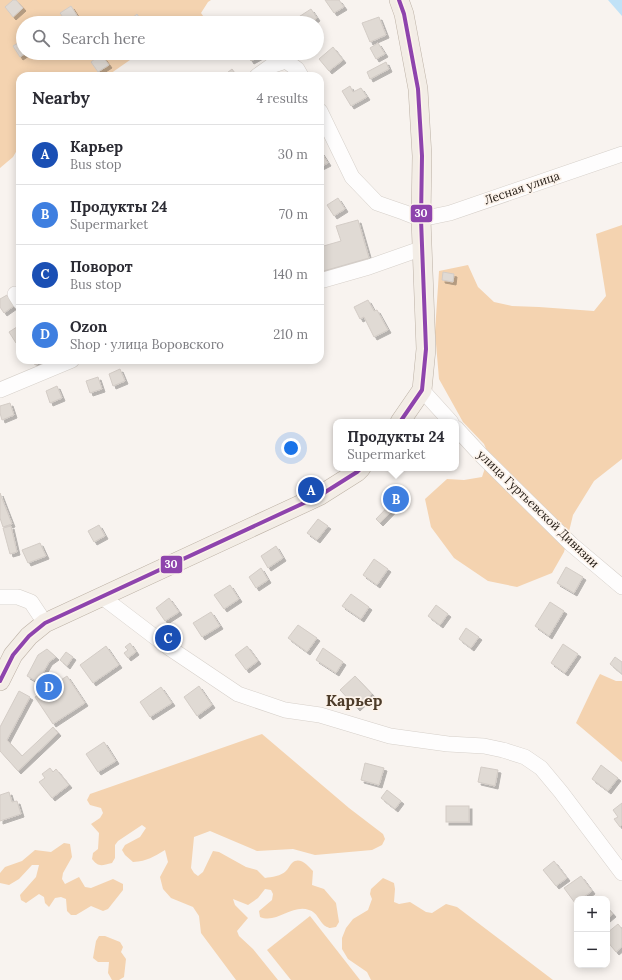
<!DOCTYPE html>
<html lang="en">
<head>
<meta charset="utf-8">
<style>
  :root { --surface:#fff; --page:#f2f2f3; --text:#2b2b33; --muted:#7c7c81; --line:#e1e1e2; --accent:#b45309 }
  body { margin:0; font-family:Lora,serif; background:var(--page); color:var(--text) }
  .controls { position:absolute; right:12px; bottom:12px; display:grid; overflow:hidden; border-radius:8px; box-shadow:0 2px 10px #0003 }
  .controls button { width:36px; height:36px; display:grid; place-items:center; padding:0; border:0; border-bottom:1px solid var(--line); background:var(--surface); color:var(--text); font:20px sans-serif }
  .you { position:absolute; left:291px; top:448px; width:14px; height:14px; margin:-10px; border:3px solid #fff; border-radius:50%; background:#1a73e8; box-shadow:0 0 0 6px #1a73e833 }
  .badge { display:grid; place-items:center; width:26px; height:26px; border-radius:50%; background:var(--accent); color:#fff; font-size:13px; font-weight:700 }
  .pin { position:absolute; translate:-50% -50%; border:2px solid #fff; box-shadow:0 1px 4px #0006 }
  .popup { position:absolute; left:333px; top:419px; width:126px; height:52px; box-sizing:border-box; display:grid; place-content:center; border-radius:8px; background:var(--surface); filter:drop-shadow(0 1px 3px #0005); font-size:13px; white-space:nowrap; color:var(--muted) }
  .popup b { font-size:15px; color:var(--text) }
  .popup::after { content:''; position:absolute; left:50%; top:100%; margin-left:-8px; border:8px solid transparent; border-top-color:var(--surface) }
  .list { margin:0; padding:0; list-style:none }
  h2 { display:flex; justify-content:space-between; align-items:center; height:52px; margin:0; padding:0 16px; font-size:17px }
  h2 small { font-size:13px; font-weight:400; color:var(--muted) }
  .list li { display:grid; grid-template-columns:26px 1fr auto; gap:12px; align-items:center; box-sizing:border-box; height:60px; padding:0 16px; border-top:1px solid var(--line) }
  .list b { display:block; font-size:15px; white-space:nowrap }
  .list p { margin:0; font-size:13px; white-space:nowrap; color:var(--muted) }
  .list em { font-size:13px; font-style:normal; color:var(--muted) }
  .icon { flex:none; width:22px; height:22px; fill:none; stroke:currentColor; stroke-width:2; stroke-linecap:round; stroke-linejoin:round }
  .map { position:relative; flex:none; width:622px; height:980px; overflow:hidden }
  .search { position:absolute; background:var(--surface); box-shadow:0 2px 10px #0003; left:16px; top:16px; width:308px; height:44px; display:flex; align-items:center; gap:10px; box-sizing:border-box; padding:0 14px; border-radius:22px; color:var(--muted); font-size:15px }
  .panel { position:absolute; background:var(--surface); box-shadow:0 2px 10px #0003; left:16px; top:72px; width:308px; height:292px; border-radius:12px }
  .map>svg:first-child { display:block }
  .green { fill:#f4d3b0 }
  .water { fill:#c1e2f7 }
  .building { fill:#e0dad4; stroke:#d3ccc6; filter:url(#shadow) }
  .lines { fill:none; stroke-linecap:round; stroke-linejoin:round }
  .minor-casing { stroke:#d6d0ca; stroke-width:16 }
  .major-casing { stroke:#bcb1a5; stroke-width:20 }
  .minor { stroke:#fefdfd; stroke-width:15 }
  .major { stroke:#f3ede6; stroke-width:19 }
  .bus-1-casing { stroke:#fcf3eb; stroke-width:7 }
  .bus-1 { stroke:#8e44ad; stroke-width:4 }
  .labels { text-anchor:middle; stroke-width:3.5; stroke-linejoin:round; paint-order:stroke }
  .street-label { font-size:12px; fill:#211912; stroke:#fcf3eb }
  .district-label { font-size:16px; font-weight:bold; fill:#4d3c2a; stroke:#fcf3eb }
  .line-badge { stroke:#fcf3eb; stroke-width:1.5 }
  .badge-label { font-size:11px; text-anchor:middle; font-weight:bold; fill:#fff }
</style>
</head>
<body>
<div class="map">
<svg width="622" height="980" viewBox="0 0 622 980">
  <defs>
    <filter id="shadow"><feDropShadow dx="3" dy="3" stdDeviation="0" flood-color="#0004"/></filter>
  </defs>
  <rect width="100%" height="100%" fill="#f8f3ef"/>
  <g class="green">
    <path d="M0,0h211l-3,2 -7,11 7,10h-185v30h117l-33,23h-87v69l-7,12 -13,11z"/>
    <path d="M622,225v234l-28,22 -21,34 -9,37 -12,21 -35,14 -29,-6 -34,-23 -23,-31 -6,-28 22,-20 17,1 18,-3 7,-21 -5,-12 -21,-22 -24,-43 -4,-47 4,-61 29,-6 10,22 16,15 18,4 27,1 55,4 12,-15 -10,-62z"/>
    <path d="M600,674l16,7h6v81l-46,-39 20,-42z"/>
    <path d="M262,734l87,74 34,26 2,5 -3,6 -10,5 -57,5 -22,-6 -36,2 -47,-20 -16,6 -3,31 3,5 4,3 5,-4 10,-21 6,1 27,15 11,3 8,8c7,-1 16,-2 21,-7 2,-2 4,-6 6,-8 8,-7 16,3 21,8l-1,14 12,4 12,14 3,19 -3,5 -6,1c-1,0 -5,-2 -5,-2 -6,-5 -8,-14 -16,-16 -17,-6 -32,14 -49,7l-1,-6 13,-11 1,-6 -2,-4 -6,-1 -7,9 -10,7 -15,-6 2,6 13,13 -11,13 2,5 14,13 25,31h-42l-35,-47 -2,-17 -6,-9 -22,-9 -8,-9 -3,-12 8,-15 -3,-12c-12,7 -17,11 -32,12l-8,-7 -3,-5 3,-5 15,-8 6,-9 -4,-3 -24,16 -3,4v13l-3,5c-10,2 -13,5 -20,-4l1,-6 5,-4 1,-16 -8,-9 9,-6 3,-5 -2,-5 -11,-3 -3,-5 3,-6z"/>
    <path d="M64,843l6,1 2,13 -9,16 -1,6 3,5 14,-7 6,10 6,1 22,-9 10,5v6l-15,19 -5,2 -12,-5 -15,9h-5l-4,-4 -1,-12 -5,-2 -6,1 -6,9 -4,-4 -1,-6 -5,-3 -13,9 -5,-3 -1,-5 16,-18 3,-12h-7l-13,14 -10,6 -9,-2v-10l5,-6 17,-6 13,-11 16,2z"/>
    <path d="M383,878l11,5 1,6 -1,13 5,2 11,-2 16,10 6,1 14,-9 11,3 96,73h-182l-4,-8 -19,-13 -6,-10v-11l4,-10 7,-9 15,-9 4,-11 -2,-5 1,-5z"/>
    <path d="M310,916l50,64h-69l-24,-30z"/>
    <path d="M99,936h6l15,6 3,5 -2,5 5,7 -2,18 -5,3h-7l-4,-7 1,-11h-11l-5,-4 3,-17z"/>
  </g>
  <path class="water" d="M607,0h15v16l-14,-16z"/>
  <g class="building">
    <path d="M13,0h3l7,8 -10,9 -8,-10z"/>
    <path d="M325,0h14l5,7 -10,6z"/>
    <path d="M71,6l7,11 -9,6h-2l-7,-10z"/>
    <path d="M311,9l6,9 -4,3 2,2h-15l-3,-5z"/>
    <path d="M137,14l6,9h-15l-1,-1z"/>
    <path d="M379,17l7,18 -16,7 -8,-19z"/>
    <path d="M23,40v13h3l-6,4 -7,-11z"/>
    <path d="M378,43l7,11 -9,5 -6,-11z"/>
    <path d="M333,47l10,13 -14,11 -10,-12z"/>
    <path d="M246,53h15l1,2 -11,6z"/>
    <path d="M101,54l8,11 -11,7 -7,-10z"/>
    <path d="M386,62l3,7 -19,10 -3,-7z"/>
    <path d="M232,69l5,7h-14z"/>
    <path d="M350,86l3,6 8,-4 6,9 -16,9 -9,-15z"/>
    <path d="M320,152h1l7,11 -8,4z"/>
    <path d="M338,198l7,11 -11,7 -7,-11z"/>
    <path d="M358,220l11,38 -49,14v-25l21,-6 -5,-15z"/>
    <path d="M443,272l11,2 -1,8 -11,-2z"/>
    <path d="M7,295l7,11 -10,7 -4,-6v-8z"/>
    <path d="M368,300l6,11 3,-1 11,20 -14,7 -10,-20 -4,2 -6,-12z"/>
    <path d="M20,325v16l-4,2 -7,-11z"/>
    <path d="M33,360h13l-11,5z"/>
    <path d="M120,369l5,12 -12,5 -4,-12z"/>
    <path d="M98,377l4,12 -12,4 -4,-12z"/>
    <path d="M57,386l5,12 -12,5 -4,-12z"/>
    <path d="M10,403l4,12 -12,5 -2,-7v-7z"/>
    <path d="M0,493l12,31 -9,3 -3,-9z"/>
    <path d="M400,494l4,4 -24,25 -4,-4z"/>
    <path d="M318,519l10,7 -11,14 -10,-7z"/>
    <path d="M99,525l6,11 -11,6 -6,-11z"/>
    <path d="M11,526l6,26 -7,2 -7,-26z"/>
    <path d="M40,543l6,13 -18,7 -6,-13z"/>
    <path d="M276,546l7,12 -15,10 -7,-12z"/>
    <path d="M374,559l14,10 -11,16 -14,-10z"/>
    <path d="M566,567l17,10 -9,16 -17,-10z"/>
    <path d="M261,568l7,12 -12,8 -7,-11z"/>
    <path d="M230,585l9,14 -15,10 -10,-14z"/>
    <path d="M351,594l18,13 -8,12 -19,-13z"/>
    <path d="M169,598l10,14 -14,9 -9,-13z"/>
    <path d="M550,602l14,9 -15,25 -14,-10z"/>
    <path d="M436,605l12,9 -8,11 -12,-9z"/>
    <path d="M211,612l9,14 -18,11 -9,-14z"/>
    <path d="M298,625l19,13 -10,14 -19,-14z"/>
    <path d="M466,628l13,9 -8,11 -12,-9z"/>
    <path d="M130,643l6,9 -8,6 -4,-5 4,-3 -3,-3z"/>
    <path d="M563,644l15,10 -13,19 -14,-10z"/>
    <path d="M106,646l13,19 -26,18 -13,-18z"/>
    <path d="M247,646l11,15 -12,9 -11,-15z"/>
    <path d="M323,648l20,14 -7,11 -20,-13z"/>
    <path d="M47,649l9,8 -7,5 -11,20 -11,-6 11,-21z"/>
    <path d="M66,652l7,5 -6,9 -7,-6z"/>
    <path d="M615,657l7,5v12l-12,-10z"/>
    <path d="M67,676l18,27 -32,21 -18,-27z"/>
    <path d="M355,676l17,18 -15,14 -17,-18z"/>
    <path d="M199,686l13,19 -15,11 -13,-19z"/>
    <path d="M161,687l11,16 -22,14 -10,-15z"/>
    <path d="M19,691l11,6 -23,43 15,16 31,-29 5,6 -40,38 -18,-20v-24z"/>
    <path d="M104,742l12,19 -18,11 -12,-18z"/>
    <path d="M365,763l19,5 -5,17 -18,-5z"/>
    <path d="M601,765l17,13 -10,13 -16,-12z"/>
    <path d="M481,767l17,3 -3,16 -17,-4z"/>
    <path d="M50,768l3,4 3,-3 13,16 -17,13 -13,-16 6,-4 -3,-4z"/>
    <path d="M387,790l14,11 -6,8 -14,-11z"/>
    <path d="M9,792l3,10 5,-1 4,13 -21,7v-26z"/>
    <path d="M622,803v22l-2,2 -6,-8 4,-2 -5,-7z"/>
    <rect x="446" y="806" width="23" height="16"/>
    <path d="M554,861l13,17 -11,8 -13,-16z"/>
    <path d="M581,876l11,15 -11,8h-4v3l-2,1 -11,-15z"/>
    <path d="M607,907l6,7 -6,5z"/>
    <path d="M618,924l4,5v18l-6,5 -9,-11v-8z"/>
  </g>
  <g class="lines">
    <g class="minor-casing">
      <g id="minor">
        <path d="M257,76l14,-10 15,-5 11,8 4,7"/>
        <path d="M320,111l32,66 25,26 26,9 18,7 29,-6 172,-59"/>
        <path d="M320,281l49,-14 54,-19"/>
        <path d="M15,294l5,8"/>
        <path d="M0,390l72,-30"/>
        <path d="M422,390l29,32"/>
        <path d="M456,428l24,26 91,90 51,43"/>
        <path d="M101,596l67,51 70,47 47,16 35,5 70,21 58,8 36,2 19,4 22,7 16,11 20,24 61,81"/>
        <path d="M0,597h18l13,5 14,21"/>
      </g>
    </g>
    <g class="major-casing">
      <g id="major">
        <path d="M399,0l5,14 14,75 4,67 -1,63 5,130 -4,41 -22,32"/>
        <path d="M0,681l13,-26 16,-19 16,-13 274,-127 38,-24 4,-4"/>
      </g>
    </g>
    <use href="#minor" class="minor"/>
    <use href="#major" class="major"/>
    <g class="bus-1-casing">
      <g id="bus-1">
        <path d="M399,0l5,14 14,75 4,67 -1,63 5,130 -4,41 -22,32"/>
        <path d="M0,681l13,-26 16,-19 16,-13 274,-127 38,-24 4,-4"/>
      </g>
    </g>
    <use href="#bus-1" class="bus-1"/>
  </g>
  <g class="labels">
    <g class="street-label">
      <text transform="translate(522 188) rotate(-19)" y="4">Лесная улица</text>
      <text transform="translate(538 509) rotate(44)" y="4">улица Гуртьевской Дивизии</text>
    </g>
    <g class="district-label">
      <text x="354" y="706">Карьер</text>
    </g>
  </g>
  <g class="line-badge">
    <rect x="410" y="204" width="23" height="19" rx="4" fill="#8e44ad"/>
    <rect x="160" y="555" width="23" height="19" rx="4" fill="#8e44ad"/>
  </g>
  <g class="badge-label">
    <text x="421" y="217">30</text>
    <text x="171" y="568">30</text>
  </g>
</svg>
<div class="controls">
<button>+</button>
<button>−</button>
</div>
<div class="you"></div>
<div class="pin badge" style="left:311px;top:490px;background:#1a4fb4">A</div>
<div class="pin badge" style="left:396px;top:499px;background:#3f7fe0">B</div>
<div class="popup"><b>Продукты 24</b>Supermarket</div>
<div class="pin badge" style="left:168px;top:638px;background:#1a4fb4">C</div>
<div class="pin badge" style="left:49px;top:687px;background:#3f7fe0">D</div>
<div class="search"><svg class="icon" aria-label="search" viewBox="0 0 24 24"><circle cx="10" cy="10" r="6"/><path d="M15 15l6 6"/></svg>Search here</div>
<section class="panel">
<h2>Nearby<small>4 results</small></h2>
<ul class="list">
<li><span class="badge" style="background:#1a4fb4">A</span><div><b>Карьер</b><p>Bus stop</p></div><em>30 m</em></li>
<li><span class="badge" style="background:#3f7fe0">B</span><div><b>Продукты 24</b><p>Supermarket</p></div><em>70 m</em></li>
<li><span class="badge" style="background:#1a4fb4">C</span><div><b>Поворот</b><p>Bus stop</p></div><em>140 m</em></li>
<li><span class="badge" style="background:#3f7fe0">D</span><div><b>Ozon</b><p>Shop · улица Воровского</p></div><em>210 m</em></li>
</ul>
</section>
</div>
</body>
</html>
